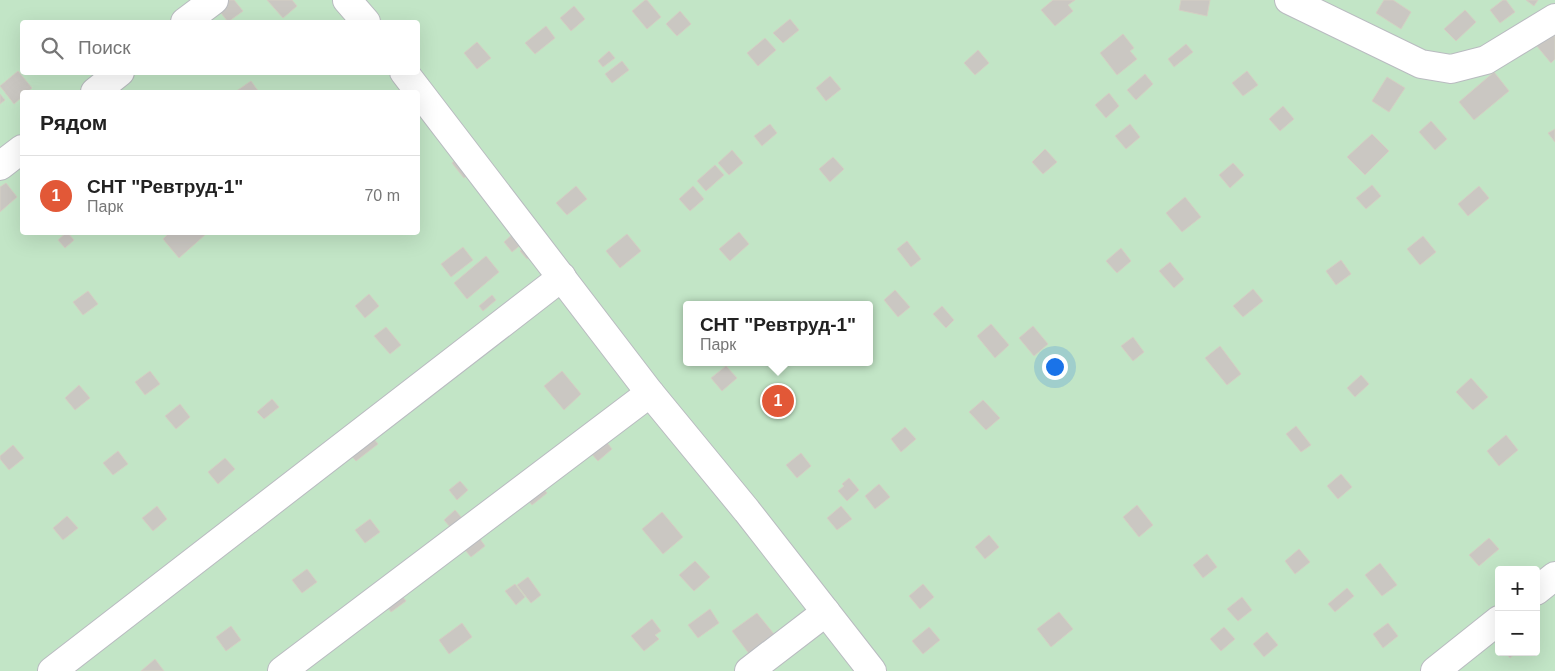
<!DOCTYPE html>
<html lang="ru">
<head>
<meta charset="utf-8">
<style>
  :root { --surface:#fff; --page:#f2f2f2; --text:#222; --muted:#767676; --line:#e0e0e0; --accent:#e25837 }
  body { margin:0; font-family:Arial,sans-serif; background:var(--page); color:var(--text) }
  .controls { position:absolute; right:15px; bottom:15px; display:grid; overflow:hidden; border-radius:5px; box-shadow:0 5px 20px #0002 }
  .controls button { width:45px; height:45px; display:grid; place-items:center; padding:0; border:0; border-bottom:1px solid var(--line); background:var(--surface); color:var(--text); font:25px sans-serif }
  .you { position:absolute; left:1054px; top:366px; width:18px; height:18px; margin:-12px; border:4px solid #fff; border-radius:50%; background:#1a73e8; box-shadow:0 0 0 8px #1a73e833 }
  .badge { display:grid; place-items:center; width:32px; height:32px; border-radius:50%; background:var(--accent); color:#fff; font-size:16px; font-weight:700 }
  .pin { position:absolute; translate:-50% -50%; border:2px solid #fff; box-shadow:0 1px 5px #0006 }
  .popup { position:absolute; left:683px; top:301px; width:190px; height:65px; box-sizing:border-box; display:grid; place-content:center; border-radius:5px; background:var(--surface); filter:drop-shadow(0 1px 4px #0005); font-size:16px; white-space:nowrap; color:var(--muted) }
  .popup b { font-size:19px; color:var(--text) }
  .popup::after { content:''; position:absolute; left:50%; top:100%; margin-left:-10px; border:10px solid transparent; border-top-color:var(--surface) }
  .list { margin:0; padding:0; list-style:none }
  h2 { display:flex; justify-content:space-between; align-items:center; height:65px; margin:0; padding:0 20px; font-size:21px }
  h2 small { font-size:16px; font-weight:400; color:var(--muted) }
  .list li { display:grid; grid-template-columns:32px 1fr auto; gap:15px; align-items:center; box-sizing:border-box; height:80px; padding:0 20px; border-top:1px solid var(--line) }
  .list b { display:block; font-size:19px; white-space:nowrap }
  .list p { margin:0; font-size:16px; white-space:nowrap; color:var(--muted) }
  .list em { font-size:16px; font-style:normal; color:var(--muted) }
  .icon { flex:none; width:28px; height:28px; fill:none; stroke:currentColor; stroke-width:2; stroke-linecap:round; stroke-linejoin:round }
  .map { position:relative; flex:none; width:1555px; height:671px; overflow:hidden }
  .search { position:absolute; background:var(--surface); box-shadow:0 5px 20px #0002; left:20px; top:20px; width:400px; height:55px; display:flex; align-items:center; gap:12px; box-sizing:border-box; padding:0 18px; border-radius:5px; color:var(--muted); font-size:19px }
  .panel { position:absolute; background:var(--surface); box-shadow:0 5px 20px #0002; left:20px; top:90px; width:400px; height:145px; border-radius:5px }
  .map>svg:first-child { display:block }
  .green { fill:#c2e5c6; fill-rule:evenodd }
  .building { fill:#cac7c2; stroke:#d3d0c3 }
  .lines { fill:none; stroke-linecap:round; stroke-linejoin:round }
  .minor-casing { stroke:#b9bbc0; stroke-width:30 }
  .minor { stroke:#fff; stroke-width:28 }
</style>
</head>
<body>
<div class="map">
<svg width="1555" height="671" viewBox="0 0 1555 671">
  <rect width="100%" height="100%" fill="#eeede4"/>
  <path class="green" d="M0,0h1555v671h-1555zM22,22h396v50h-396zM22,92h396v140h-396zM687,305h182v57h-182zM1499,570h37v82h-37z"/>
  <g class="building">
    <path d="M229,0h5l9,11 -15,11 -10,-13z"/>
    <path d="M267,0h25l5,6 -14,12z"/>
    <path d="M645,0h2l14,17 -14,12 -15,-18z"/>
    <path d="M1053,0h22l-7,5 5,6 -18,15 -14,-16z"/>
    <path d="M1181,0h29l-3,16 -28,-6z"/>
    <path d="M1384,0h9l18,12 -10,17 -25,-16z"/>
    <path d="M1503,0h3l9,12 -15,11 -10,-13z"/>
    <path d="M1526,0h12l-4,6z"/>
    <path d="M574,6l11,13 -14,12 -11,-13z"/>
    <path d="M1465,10l11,12 -20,19 -12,-12z"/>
    <path d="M680,11l11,13 -14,12 -11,-12z"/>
    <path d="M790,19l9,11 -16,13 -10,-10z"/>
    <path d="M546,26l9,12 -20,16 -10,-11z"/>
    <path d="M1555,29v30l-4,4 -15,-18z"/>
    <path d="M1123,34l11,14 -4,3 7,8 -20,16 -17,-22z"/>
    <path d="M765,38l11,12 -18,16 -11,-13z"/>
    <path d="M477,42l14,16 -14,11 -13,-16z"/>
    <path d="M1186,44l7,8 -19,15 -6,-8z"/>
    <path d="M978,50l11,13 -14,12 -11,-12z"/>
    <path d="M609,51l6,7 -12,9 -5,-6z"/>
    <path d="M622,61l7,9 -17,13 -7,-9z"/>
    <path d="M18,71l14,17 -5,4h-5v5l-8,7 -14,-18z"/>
    <path d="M1247,71l11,14 -15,11 -11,-13z"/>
    <path d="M1494,72l15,19 -35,29 -15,-18z"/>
    <path d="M1145,74l8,10 -17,16 -9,-10z"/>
    <path d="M830,76l11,13 -15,12 -10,-13z"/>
    <path d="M1387,77l18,11 -16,24 -17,-11z"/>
    <path d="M251,81l8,11h-24z"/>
    <path d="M1109,93l10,13 -13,12 -11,-13z"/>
    <path d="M0,94l5,6 -5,4z"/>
    <path d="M1283,106l11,13 -14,12 -11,-12z"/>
    <path d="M1431,121l16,18 -12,11 -16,-18z"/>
    <path d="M770,124l7,9 -15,13 -8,-10z"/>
    <path d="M1130,124l10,13 -14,12 -11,-13z"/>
    <path d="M1555,129v13l-7,-9z"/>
    <path d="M1372,134l17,17 -24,24 -18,-18z"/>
    <path d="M1045,149l12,13 -14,12 -11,-12z"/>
    <path d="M732,150l11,13 -14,12 -11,-12z"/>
    <path d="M833,157l11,12 -14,13 -11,-13z"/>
    <path d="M458,158l12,15 -6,5 -12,-15z"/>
    <path d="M1233,163l11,12 -14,13 -11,-13z"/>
    <path d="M715,165l9,10 -18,16 -9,-10z"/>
    <path d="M6,183l11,14 -17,15v-25z"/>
    <path d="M1372,185l9,11 -15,13 -10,-11z"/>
    <path d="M576,186l11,13 -20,16 -11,-12z"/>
    <path d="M693,186l11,13 -14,12 -11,-12z"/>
    <path d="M1479,186l10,12 -21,18 -10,-12z"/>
    <path d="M1185,197l16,20 -19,15 -16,-19z"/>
    <path d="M67,232l7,8 -9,8 -7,-8z"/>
    <path d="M170,232h35l1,2 -27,24 -16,-19z"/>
    <path d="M515,232l8,11 -11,9 -8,-10z"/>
    <path d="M739,232l10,12 -19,17 -11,-12z"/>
    <path d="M627,234l14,17 -21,17 -14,-17z"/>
    <path d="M1423,236l13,16 -16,13 -13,-16z"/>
    <path d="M907,241l14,18 -10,8 -14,-18z"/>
    <path d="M527,246l6,8 -6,5 -7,-8z"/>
    <path d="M463,247l10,13 -22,17 -10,-13z"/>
    <path d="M1121,248l10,13 -14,12 -11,-12z"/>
    <path d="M486,256l13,16 -32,27 -13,-16z"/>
    <path d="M1341,260l10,14 -15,11 -10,-14z"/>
    <path d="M1170,262l14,17 -10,9 -15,-17z"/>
    <path d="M1253,289l10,12 -20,16 -10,-11z"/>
    <path d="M895,290l15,17 -12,10 -14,-17z"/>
    <path d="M88,291l10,13 -15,11 -10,-13z"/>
    <path d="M369,294l10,12 -14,12 -10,-12z"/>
    <path d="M492,295l4,5 -13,11 -4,-5z"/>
    <path d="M942,306l12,14 -8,8 -13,-14z"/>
    <path d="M991,324l18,21 -14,13 -18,-22z"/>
    <path d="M1033,326l15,18 -14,12 -15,-18z"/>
    <path d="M386,327l15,18 -11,9 -16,-18z"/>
    <path d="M1133,337l11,15 -11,9 -12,-15z"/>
    <path d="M1220,346l21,28 -14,11 -22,-27z"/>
    <path d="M726,366l11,12 -15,13 -11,-13z"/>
    <path d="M150,371l10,13 -15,11 -10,-13z"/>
    <path d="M562,371l19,23 -17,16 -20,-24z"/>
    <path d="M1361,375l8,9 -14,13 -8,-9z"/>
    <path d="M1471,378l17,19 -15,13 -17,-18z"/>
    <path d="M79,385l11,13 -15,12 -10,-12z"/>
    <path d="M780,385l11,13 -14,12 -11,-12z"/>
    <path d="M272,399l7,8 -15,12 -7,-7z"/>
    <path d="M983,400l17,18 -14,12 -17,-18z"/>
    <path d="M180,404l10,13 -14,12 -11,-13z"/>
    <path d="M1296,426l15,19 -10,7 -15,-18z"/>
    <path d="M905,427l11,12 -15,13 -10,-13z"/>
    <path d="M367,431l11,13 -22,17 -11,-12z"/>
    <path d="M1506,435l12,15 -19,16 -12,-15z"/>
    <path d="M604,439l8,10 -14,12 -9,-10z"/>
    <path d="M13,445l11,13 -15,12 -9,-11v-3z"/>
    <path d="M118,451l10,13 -15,11 -10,-12z"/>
    <path d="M801,453l10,13 -14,12 -11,-13z"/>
    <path d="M225,458l10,11 -17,15 -10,-12z"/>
    <path d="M1341,474l11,13 -14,12 -11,-13z"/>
    <path d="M849,478l10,12 -12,11 -9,-10 6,-5 -2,-2z"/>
    <path d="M536,480l11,13 -15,12 -10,-13z"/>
    <path d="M460,481l8,9 -11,10 -8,-10z"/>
    <path d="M879,484l11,13 -15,12 -10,-13z"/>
    <path d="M1137,505l16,20 -14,12 -16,-20z"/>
    <path d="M157,506l10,13 -14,12 -11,-13z"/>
    <path d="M841,506l11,13 -15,11 -10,-12z"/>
    <path d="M455,510l13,15 -11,10 -13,-15z"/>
    <path d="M662,512l21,25 -20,17 -21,-25z"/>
    <path d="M67,516l11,12 -15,12 -10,-12z"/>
    <path d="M370,519l10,13 -15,11 -10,-13z"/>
    <path d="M475,532l10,14 -14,11 -11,-13z"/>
    <path d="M989,535l10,12 -14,12 -10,-12z"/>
    <path d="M1489,538l10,11 -20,17 -10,-11z"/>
    <path d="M1299,549l11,13 -15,12 -10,-13z"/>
    <path d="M1207,554l10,13 -14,11 -10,-13z"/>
    <path d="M695,561l15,16 -16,14 -15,-16z"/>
    <path d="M1380,563l17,22 -15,11 -17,-21z"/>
    <path d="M307,569l10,13 -15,11 -10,-13z"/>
    <path d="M528,577l13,18 -10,8 -14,-18z"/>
    <path d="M515,584l10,13 -9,8 -11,-14z"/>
    <path d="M923,584l11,13 -14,12 -11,-13z"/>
    <path d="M396,588l10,13 -15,11 -9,-13z"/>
    <path d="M1347,588l7,8 -19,16 -7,-8z"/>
    <path d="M1242,597l10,13 -14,11 -11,-12z"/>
    <path d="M710,609l9,14 -21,15 -10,-13z"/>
    <path d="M1059,612l14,17 -22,18 -14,-18z"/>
    <path d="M757,613l21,26 -25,20 -21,-28z"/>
    <path d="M652,619l9,12 -6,4 4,4 -15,12 -13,-15z"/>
    <path d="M462,623l10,14 -23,17 -10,-14z"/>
    <path d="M1388,623l10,13 -15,12 -10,-14z"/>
    <path d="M231,626l10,14 -15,11 -10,-14z"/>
    <path d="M929,627l11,13 -17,14 -11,-13z"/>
    <path d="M1224,627l11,12 -14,12 -11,-12z"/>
    <path d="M1267,632l11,13 -14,12 -11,-13z"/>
    <path d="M1504,652h13l-7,6z"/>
    <path d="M155,659l9,12h-23z"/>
  </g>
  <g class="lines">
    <g class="minor-casing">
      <g id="minor">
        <path d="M347,0l19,22"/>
        <path d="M1289,0l132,64 30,5 35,-9 69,-42"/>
        <path d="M185,22l29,-22"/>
        <path d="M404,72l246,321 97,118 125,160"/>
        <path d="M95,92l25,-20"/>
        <path d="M0,166l22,-17"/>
        <path d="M1536,591l19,-15"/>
        <path d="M52,671l510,-394"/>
        <path d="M282,671l368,-278"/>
        <path d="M749,671l77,-59"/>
        <path d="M1435,671l64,-51"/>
      </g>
    </g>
    <use href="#minor" class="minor"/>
  </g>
</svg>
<div class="controls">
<button>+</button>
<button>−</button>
</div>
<div class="you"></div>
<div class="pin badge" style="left:778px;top:401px">1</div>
<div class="popup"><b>СНТ &quot;Ревтруд-1&quot;</b>Парк</div>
<div class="search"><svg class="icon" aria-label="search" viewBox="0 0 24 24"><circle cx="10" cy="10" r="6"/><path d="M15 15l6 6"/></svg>Поиск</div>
<section class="panel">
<h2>Рядом<small></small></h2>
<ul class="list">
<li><span class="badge">1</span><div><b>СНТ &quot;Ревтруд-1&quot;</b><p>Парк</p></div><em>70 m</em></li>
</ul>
</section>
</div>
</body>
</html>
